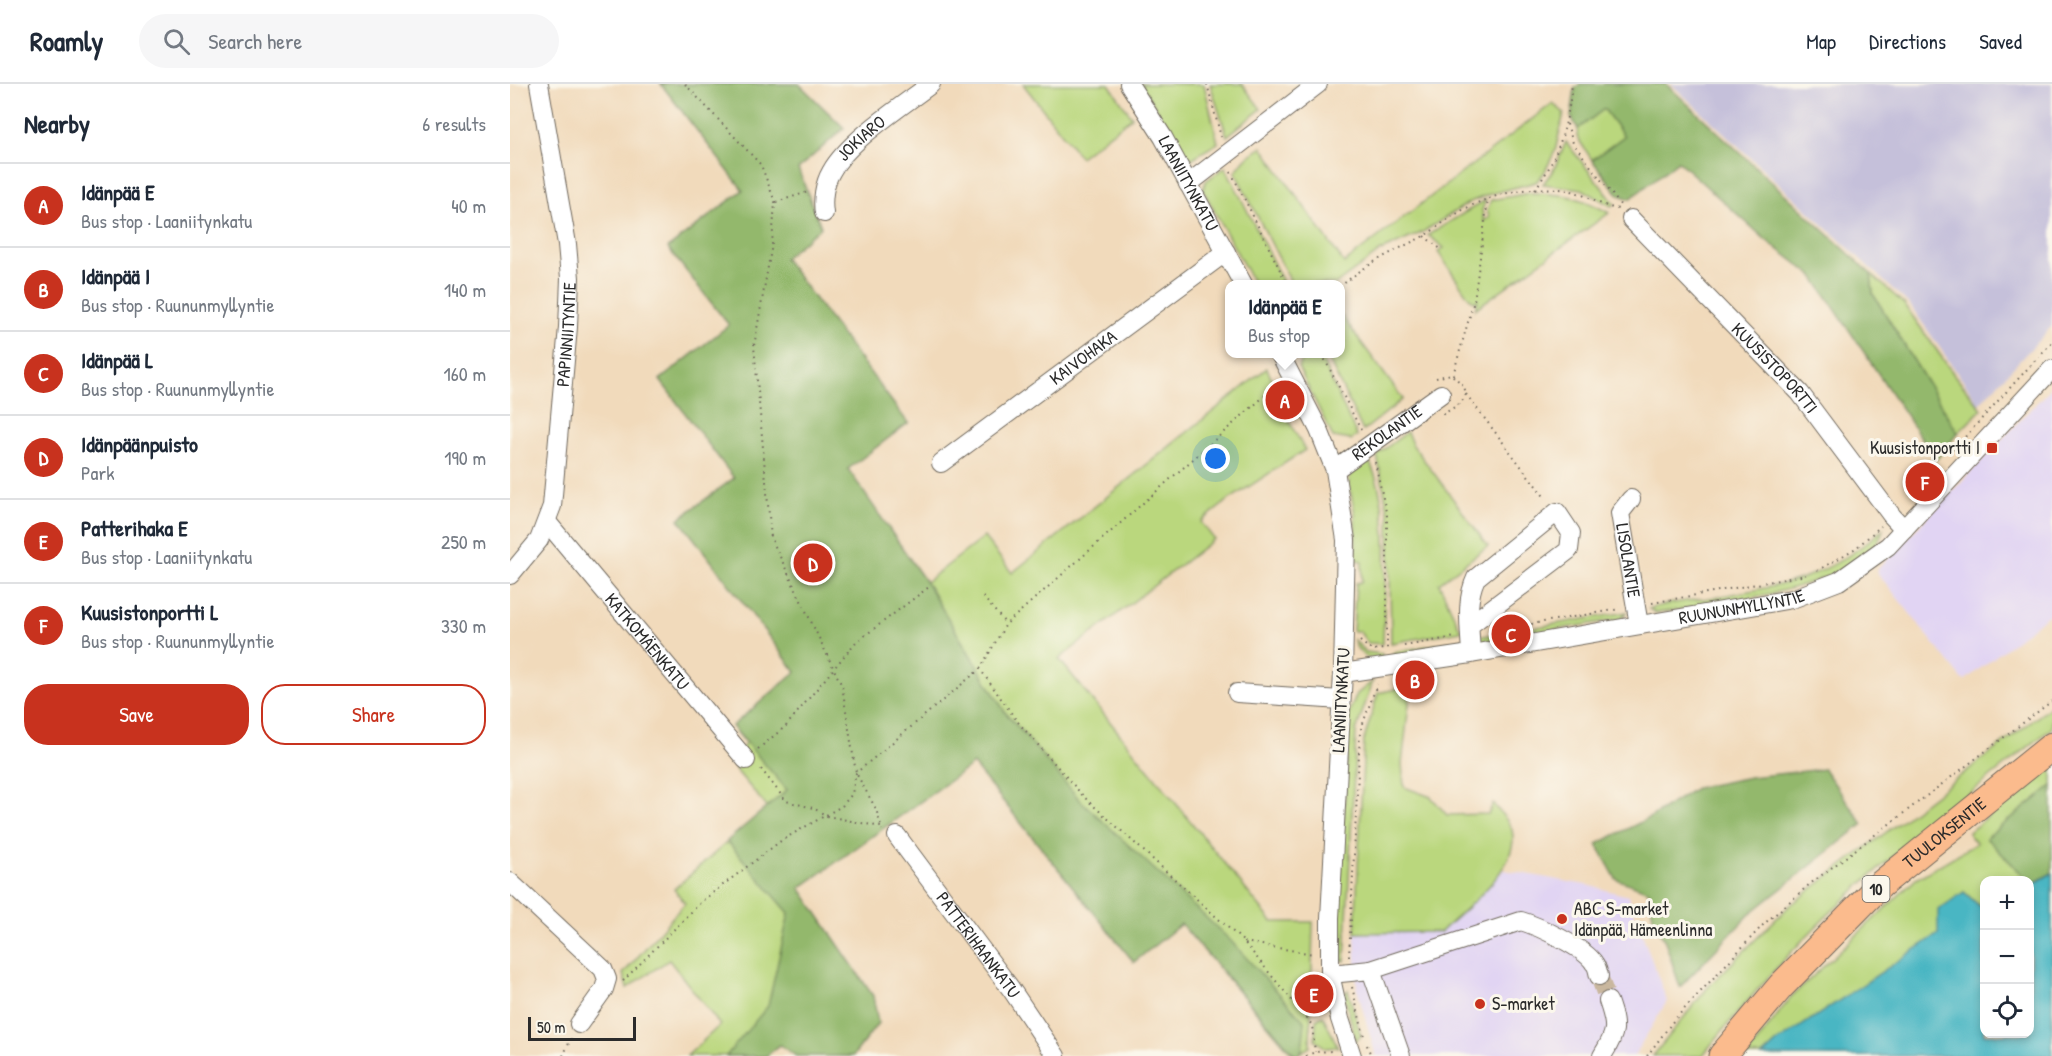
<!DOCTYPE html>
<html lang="en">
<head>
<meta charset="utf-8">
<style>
  :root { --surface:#fff; --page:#f6f6f7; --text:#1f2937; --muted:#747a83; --line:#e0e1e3; --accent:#c8321e }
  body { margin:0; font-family:"Patrick Hand",sans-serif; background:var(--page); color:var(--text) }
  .controls { position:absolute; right:18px; bottom:18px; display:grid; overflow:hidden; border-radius:12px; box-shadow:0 3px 9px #0003 }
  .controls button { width:54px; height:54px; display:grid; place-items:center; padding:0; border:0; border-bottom:2px solid var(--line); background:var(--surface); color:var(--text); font:30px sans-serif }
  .scale { position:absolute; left:18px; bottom:15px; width:108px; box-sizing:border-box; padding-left:6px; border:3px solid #2b2b2b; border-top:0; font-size:16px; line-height:21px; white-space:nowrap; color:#2b2b2b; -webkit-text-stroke:4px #fbf7ec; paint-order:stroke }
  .you { position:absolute; left:706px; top:375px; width:21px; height:21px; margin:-15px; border:4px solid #fff; border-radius:50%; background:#1a73e8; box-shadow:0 0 0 9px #1a73e833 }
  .badge { display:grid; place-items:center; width:39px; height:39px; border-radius:50%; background:var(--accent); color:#fff; font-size:20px; font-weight:700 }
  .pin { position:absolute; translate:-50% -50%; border:3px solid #fff; box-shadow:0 2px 6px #0006 }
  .popup { position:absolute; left:715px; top:196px; width:120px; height:78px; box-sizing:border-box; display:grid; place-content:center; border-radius:12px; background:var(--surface); filter:drop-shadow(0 2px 4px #0005); font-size:20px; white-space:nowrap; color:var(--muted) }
  .popup b { font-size:22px; color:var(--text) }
  .popup::after { content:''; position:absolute; left:50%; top:100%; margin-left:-12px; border:12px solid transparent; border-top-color:var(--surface) }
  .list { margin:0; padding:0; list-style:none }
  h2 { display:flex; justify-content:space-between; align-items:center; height:78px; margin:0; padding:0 24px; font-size:26px }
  h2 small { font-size:20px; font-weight:400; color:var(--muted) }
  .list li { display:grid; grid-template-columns:39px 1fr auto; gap:18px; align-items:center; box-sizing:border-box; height:84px; padding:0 24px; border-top:2px solid var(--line) }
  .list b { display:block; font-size:22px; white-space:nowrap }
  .list p { margin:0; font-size:20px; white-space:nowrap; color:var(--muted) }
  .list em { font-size:20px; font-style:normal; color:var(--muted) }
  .actions { display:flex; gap:12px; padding:18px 24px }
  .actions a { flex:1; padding:14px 0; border:2px solid var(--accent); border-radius:24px; text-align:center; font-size:21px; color:var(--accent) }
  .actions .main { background:var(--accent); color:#fff }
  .icon { flex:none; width:33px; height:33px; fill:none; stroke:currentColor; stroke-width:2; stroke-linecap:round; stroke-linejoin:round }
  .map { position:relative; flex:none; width:1542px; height:972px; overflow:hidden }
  header { display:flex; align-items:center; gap:36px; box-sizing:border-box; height:84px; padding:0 30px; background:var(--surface); border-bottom:2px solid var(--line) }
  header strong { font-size:28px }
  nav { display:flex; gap:33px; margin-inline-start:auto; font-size:21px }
  .search { width:420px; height:54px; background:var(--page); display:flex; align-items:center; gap:15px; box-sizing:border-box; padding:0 21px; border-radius:33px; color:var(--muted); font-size:22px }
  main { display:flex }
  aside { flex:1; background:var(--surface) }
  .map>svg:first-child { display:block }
  .built { fill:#e1d4f3 }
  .industrial { fill:#c5c0da }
  .green { fill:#bad77d; stroke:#728154; stroke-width:1.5 }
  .forest { fill:#93b86c; stroke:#5f724c; stroke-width:1.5 }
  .water { fill:#48b6c3; stroke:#3a7077; stroke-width:1.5 }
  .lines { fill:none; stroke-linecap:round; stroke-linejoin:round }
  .minor-tunnel { stroke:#c9b79e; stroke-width:18; stroke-dasharray:18 9; stroke-linecap:butt }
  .minor-casing { stroke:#70685d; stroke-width:20 }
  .highway-casing { stroke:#70685d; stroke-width:29 }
  .path { stroke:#70685d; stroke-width:2; stroke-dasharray:1.5 4.5; stroke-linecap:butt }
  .minor { stroke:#fff; stroke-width:18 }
  .highway { stroke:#fbbb8d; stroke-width:27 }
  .poi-dot { fill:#c8321e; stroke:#fbf7ec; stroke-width:2 }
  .labels { text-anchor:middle; stroke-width:6; stroke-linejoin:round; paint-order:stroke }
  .shield { fill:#fbf7ec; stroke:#696865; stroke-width:1.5 }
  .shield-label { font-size:16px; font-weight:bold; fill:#2b2b2b }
  .street-label { font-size:18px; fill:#2b2b2b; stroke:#fbf7ec }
  .poi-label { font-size:18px; fill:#2b2b2b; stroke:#fbf7ec; text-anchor:start }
</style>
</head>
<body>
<header>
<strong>Roamly</strong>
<div class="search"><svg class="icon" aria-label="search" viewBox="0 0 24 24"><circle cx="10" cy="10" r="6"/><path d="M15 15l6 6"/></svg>Search here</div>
<nav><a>Map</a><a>Directions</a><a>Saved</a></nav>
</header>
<main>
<aside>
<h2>Nearby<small>6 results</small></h2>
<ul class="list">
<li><span class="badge">A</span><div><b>Idänpää E</b><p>Bus stop · Laaniitynkatu</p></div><em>40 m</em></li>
<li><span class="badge">B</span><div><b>Idänpää I</b><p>Bus stop · Ruununmyllyntie</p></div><em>140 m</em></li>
<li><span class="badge">C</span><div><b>Idänpää L</b><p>Bus stop · Ruununmyllyntie</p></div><em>160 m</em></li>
<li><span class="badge">D</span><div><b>Idänpäänpuisto</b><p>Park</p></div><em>190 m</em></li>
<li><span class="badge">E</span><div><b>Patterihaka E</b><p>Bus stop · Laaniitynkatu</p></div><em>250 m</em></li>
<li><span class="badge">F</span><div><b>Kuusistonportti L</b><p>Bus stop · Ruununmyllyntie</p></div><em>330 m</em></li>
</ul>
<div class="actions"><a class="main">Save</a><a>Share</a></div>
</aside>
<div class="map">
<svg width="1542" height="972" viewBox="0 0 1542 972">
  <rect width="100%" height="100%" fill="#fbf7ec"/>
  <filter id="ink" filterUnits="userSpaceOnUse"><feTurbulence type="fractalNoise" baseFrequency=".0167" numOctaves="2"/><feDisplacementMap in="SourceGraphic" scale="12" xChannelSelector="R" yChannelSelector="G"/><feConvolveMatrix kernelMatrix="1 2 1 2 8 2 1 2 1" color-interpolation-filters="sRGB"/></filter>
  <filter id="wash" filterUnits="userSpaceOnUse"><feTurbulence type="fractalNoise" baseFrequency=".008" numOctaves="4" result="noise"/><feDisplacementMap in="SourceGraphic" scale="24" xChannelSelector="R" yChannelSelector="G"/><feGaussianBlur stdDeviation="1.35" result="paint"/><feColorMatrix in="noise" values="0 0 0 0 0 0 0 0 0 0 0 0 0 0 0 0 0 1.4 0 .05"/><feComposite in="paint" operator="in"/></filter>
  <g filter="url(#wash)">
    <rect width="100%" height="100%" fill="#f1dabb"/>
    <g class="built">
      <path d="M1542,303v225l-88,69 -88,-110z"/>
      <path d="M994,786l87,16 37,10 39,105 -33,55h-258l-19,-67 -2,-56 86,-1z"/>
    </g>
    <path class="industrial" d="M1161,0h381v242l-73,78 -69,-99z"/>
    <g class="green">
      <path d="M151,0h138l45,44 -46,41 23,58 -37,31 124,165 -61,46 79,113 58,-45 28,36 255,-205 20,50 18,32 -75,49 -29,23 13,17 -155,120 213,263h41l-3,125 -16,9 -113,-132 -47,38 -161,-198 -173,124 73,108 5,27 -25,33h-57l-16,-11 -14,11h-79l33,-31 -51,-65 -42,28 -4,-14 62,-71 -11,-14 93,-82 -32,-38 10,-27 -13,-16 64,-54 -117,-153 55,-41 -74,-98 69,-55 -61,-77 75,-58z"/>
      <path d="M513,0h86l23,33 -52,40z"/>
      <path d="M631,0h63l14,59 -30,18z"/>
      <path d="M700,0h32l19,25 -34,27z"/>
      <path d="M1043,19l11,10 -9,38 -11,22 -8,9 -46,12 -20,8 -47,30 -42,19 -45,33h-44l-57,-112 10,-13 17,-12 82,116z"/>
      <path d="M1094,25l21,28 -33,23 -15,-23 1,-8z"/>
      <path d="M1056,58l49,62 -4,2 -29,-17 -39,-5 11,-15z"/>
      <path d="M715,83l3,5 56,112h-30l-51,-94 3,-9z"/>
      <path d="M1020,109c33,1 50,3 79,20l-134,96 3,-9 -4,1 -5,-3 -31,-46 6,-4 -16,-13 54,-33 4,-2 -4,10 2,11 5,-4 -2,-7 4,-10z"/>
      <path d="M1361,190l33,30 51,72 27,33 -24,24 -85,-139z"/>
      <path d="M831,231l62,84 -40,32 -37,-77h14z"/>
      <path d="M797,270h12l38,82 -6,4 -18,-3 -35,-70z"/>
      <path d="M897,348l5,12 76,102 -49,37 22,48 -70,12 -2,-127 -12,-61z"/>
      <path d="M856,372c28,43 18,137 17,188l-15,-1 -9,-12h-6l3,-48 6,-1v-21l-6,-1 -1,-46 -6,-30 1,-11z"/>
      <path d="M1373,445c-15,60 -176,76 -227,84l-7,-4c18,-7 41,-8 60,-11 75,-13 114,-16 174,-69z"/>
      <path d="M1117,528l-6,7 -143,23 -1,-5z"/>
      <path d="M844,556l12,12 16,2v5c-14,1 -25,-5 -28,-19z"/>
      <path d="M951,556l-3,7 -67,11 3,-6z"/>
      <path d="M863,597l-17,50 -11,230 -5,-1 -2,-32 11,-216 8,-18z"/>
      <path d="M901,602l-9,78 2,23 27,10 16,18 41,-1 5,-10c6,7 17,18 19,26 9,38 -47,78 -71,102l-86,1 9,-193 14,-47z"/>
      <path d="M1542,622v22c-70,56 -142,111 -208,172 -52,47 -98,101 -142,156h-49l56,-70 79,-79z"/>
      <path d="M1542,681v21l-66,52 43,42h-45v30l-20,-18 -25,42 -163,109 -14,13h-15l43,-58 126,-119 61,-36 -7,-6 -1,-5z"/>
      <path d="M838,906l13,46 -5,5 -12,-47z"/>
      <path d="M813,932l15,31 -12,1 -11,-8 1,-20z"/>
    </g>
    <g class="forest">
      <path d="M151,0h138l45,44 -46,41 23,58 -37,31 124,165 -60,46 81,118 76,125 74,87 151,141 75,82 -3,28 -6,6 -115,-132 -47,38 -161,-198 -173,124 73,108 5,27 -25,33h-57l-16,-11 -14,11h-40l42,-50 21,-93 -62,-72 60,-51 -55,-64 64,-54 -117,-153 55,-41 -74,-98 69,-55 -61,-77 75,-58z"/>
      <path d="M1070,0h86l205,190 2,20 85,139 -22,27 -123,-184 -47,-36 -88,-79 -48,38 -11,-4 -27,-35 32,-24 -20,-27 -26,20 -7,-12 4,-29z"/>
      <path d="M1314,685l39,55 -111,88 -72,75 -15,-46 -11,-18 -5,-32 -33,-12 -19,-35 54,-27 45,-29 54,-11z"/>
      <path d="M1542,702v87l-20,11 -46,-46z"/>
    </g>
    <path class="water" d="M1542,789v183h-290l14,-13 162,-109v-24l26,-18 20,18v124h46v-148z"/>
  </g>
  <g filter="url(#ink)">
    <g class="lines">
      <path class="minor-tunnel" d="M1089,892l9,25"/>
      <g class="minor-casing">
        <g id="minor">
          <path id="s1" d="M619,0l34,53 80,147"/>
          <path d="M678,100l130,-100"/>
          <path id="s2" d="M314,129c-2,-13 0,-29 7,-41 17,-31 71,-66 100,-88"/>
          <path id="s3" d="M1121,135l169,174 92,123 12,13"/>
          <path d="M770,270l39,76 16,40 11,70 -3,133 -13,245v56l10,45 12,37"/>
          <path id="s4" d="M431,379l285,-211"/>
          <path id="s5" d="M825,386l106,-76"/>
          <path id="s6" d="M1121,415l-11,14 19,112"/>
          <path id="s7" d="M37,438l199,238"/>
          <path id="s8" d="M0,491l29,-35 13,-34 16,-179 2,-49 -3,-34 -28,-160"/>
          <path d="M960,541l99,-75 2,-17 -14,-21 -81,66c-11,23 -6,50 -5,76"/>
          <path id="s9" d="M833,589l128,-19 321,-55 47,-18 49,-35 164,-177"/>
          <path d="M727,609l104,7"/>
          <path id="s10" d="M387,752l114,153 45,67"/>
          <path d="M0,798l93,87 4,10 -3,10 -25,35"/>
          <path d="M861,886l150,-49c17,5 64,27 73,42 3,3 4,9 5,13"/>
          <path d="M820,890l41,-4 30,86"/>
          <path d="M1092,972c15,-24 15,-29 6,-55"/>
        </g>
      </g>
      <g class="highway-casing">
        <g id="highway">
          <path id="s11" d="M1212,972l59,-70 99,-101 172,-139"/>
        </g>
      </g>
      <g class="path">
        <path d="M175,0l76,81 14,37 -3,42 -18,102 17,192 71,148 14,87 20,36 6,21"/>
        <path d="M697,0l14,53"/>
        <path d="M1057,40l6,19 48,63"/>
        <path d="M721,88l56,112"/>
        <path d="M1025,105c24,-31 33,-66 37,-105"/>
        <path d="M266,118l32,-10"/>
        <path d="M914,152l18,14"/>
        <path d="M830,203c25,-23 53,-35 82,-50 11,-6 21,-15 31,-21 32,-21 76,-32 115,-26 18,4 33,17 51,19"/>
        <path d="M812,270l40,78"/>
        <path d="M943,291l21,-74 14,-102"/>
        <path d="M926,294l15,-4 13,12 2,8 -5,9 -21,13"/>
        <path d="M956,310l80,105"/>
        <path d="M1443,366l99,-108"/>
        <path d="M865,378l12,54v134"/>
        <path d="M1307,487l39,-23 25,-22"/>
        <path d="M473,513l23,27"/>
        <path d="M1142,519l154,-28"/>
        <path d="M980,547l130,-22"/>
        <path d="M850,557l11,9 13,-1"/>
        <path d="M894,562l51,-9"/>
        <path d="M470,585l26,-45 271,-239"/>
        <path d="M248,665l28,-23 69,-83 74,-56"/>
        <path d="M251,685l25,32 27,7 14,8 54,11"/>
        <path d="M734,858l69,12"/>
        <path d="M839,873l11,-225 17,-48"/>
        <path d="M113,897l79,-80 80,-61 60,-34 10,-12 4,-21 124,-104 37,52 67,76 160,145 68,83 3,27"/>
        <path d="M842,903l12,49"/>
        <path d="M857,961l4,11"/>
        <path d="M53,972l9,-19"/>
        <path d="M796,972l9,-4 17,-1"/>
        <path d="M1137,972l27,-36 90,-96 46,-40 242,-183"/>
      </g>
      <use href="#minor" class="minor"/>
      <use href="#highway" class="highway"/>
    </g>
  </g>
  <g class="poi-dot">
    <rect x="1476" y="358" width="12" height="12" rx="3"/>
    <circle cx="1052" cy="835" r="6"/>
    <circle cx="970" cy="920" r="6"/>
  </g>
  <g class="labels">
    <rect class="shield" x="1352.5" y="792" width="27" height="26" rx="4.5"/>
    <g class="shield-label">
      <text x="1366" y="811">10</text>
    </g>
    <g class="street-label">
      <text dy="6" stroke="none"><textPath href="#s2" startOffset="88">JOKIARO</textPath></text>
      <text dy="6" stroke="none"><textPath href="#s1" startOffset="116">LAANIITYNKATU</textPath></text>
      <text dy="6" stroke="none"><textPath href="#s8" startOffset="254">PAPINNIITYNTIE</textPath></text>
      <text dy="6" stroke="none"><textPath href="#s4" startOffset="177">KAIVOHAKA</textPath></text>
      <text dy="6" stroke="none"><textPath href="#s3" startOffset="207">KUUSISTOPORTTI</textPath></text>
      <text dy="6" stroke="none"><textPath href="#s5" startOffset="64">REKOLANTIE</textPath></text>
      <text dy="6" stroke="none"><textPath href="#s6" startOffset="66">LISOLANTIE</textPath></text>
      <text dy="6" stroke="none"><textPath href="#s9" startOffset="404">RUUNUNMYLLYNTIE</textPath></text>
      <text dy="6" stroke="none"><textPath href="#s7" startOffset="156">KATKOMÄENKATU</textPath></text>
      <text transform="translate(831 616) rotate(-87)" y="6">LAANIITYNKATU</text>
      <text dy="6" stroke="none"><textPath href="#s11" startOffset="316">TUULOKSENTIE</textPath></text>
      <text dy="6" stroke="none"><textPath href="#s10" startOffset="136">PATTERIHAANKATU</textPath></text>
    </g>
    <g class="poi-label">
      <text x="1470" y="370" text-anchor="end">Kuusistonportti I</text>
      <text x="1064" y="831">ABC S-market<tspan x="1064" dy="21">Idänpää, Hämeenlinna</tspan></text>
      <text x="982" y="926">S-market</text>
    </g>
  </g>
</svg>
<div class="controls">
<button>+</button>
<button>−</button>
<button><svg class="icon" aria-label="locate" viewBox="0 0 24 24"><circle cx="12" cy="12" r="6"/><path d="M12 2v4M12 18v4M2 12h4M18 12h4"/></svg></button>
</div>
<div class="scale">50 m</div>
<div class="you"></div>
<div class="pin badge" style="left:775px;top:316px">A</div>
<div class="popup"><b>Idänpää E</b>Bus stop</div>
<div class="pin badge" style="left:905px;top:596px">B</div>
<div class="pin badge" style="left:1001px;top:550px">C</div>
<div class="pin badge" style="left:303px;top:479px">D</div>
<div class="pin badge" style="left:804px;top:910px">E</div>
<div class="pin badge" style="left:1415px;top:398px">F</div>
</div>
</main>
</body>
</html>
